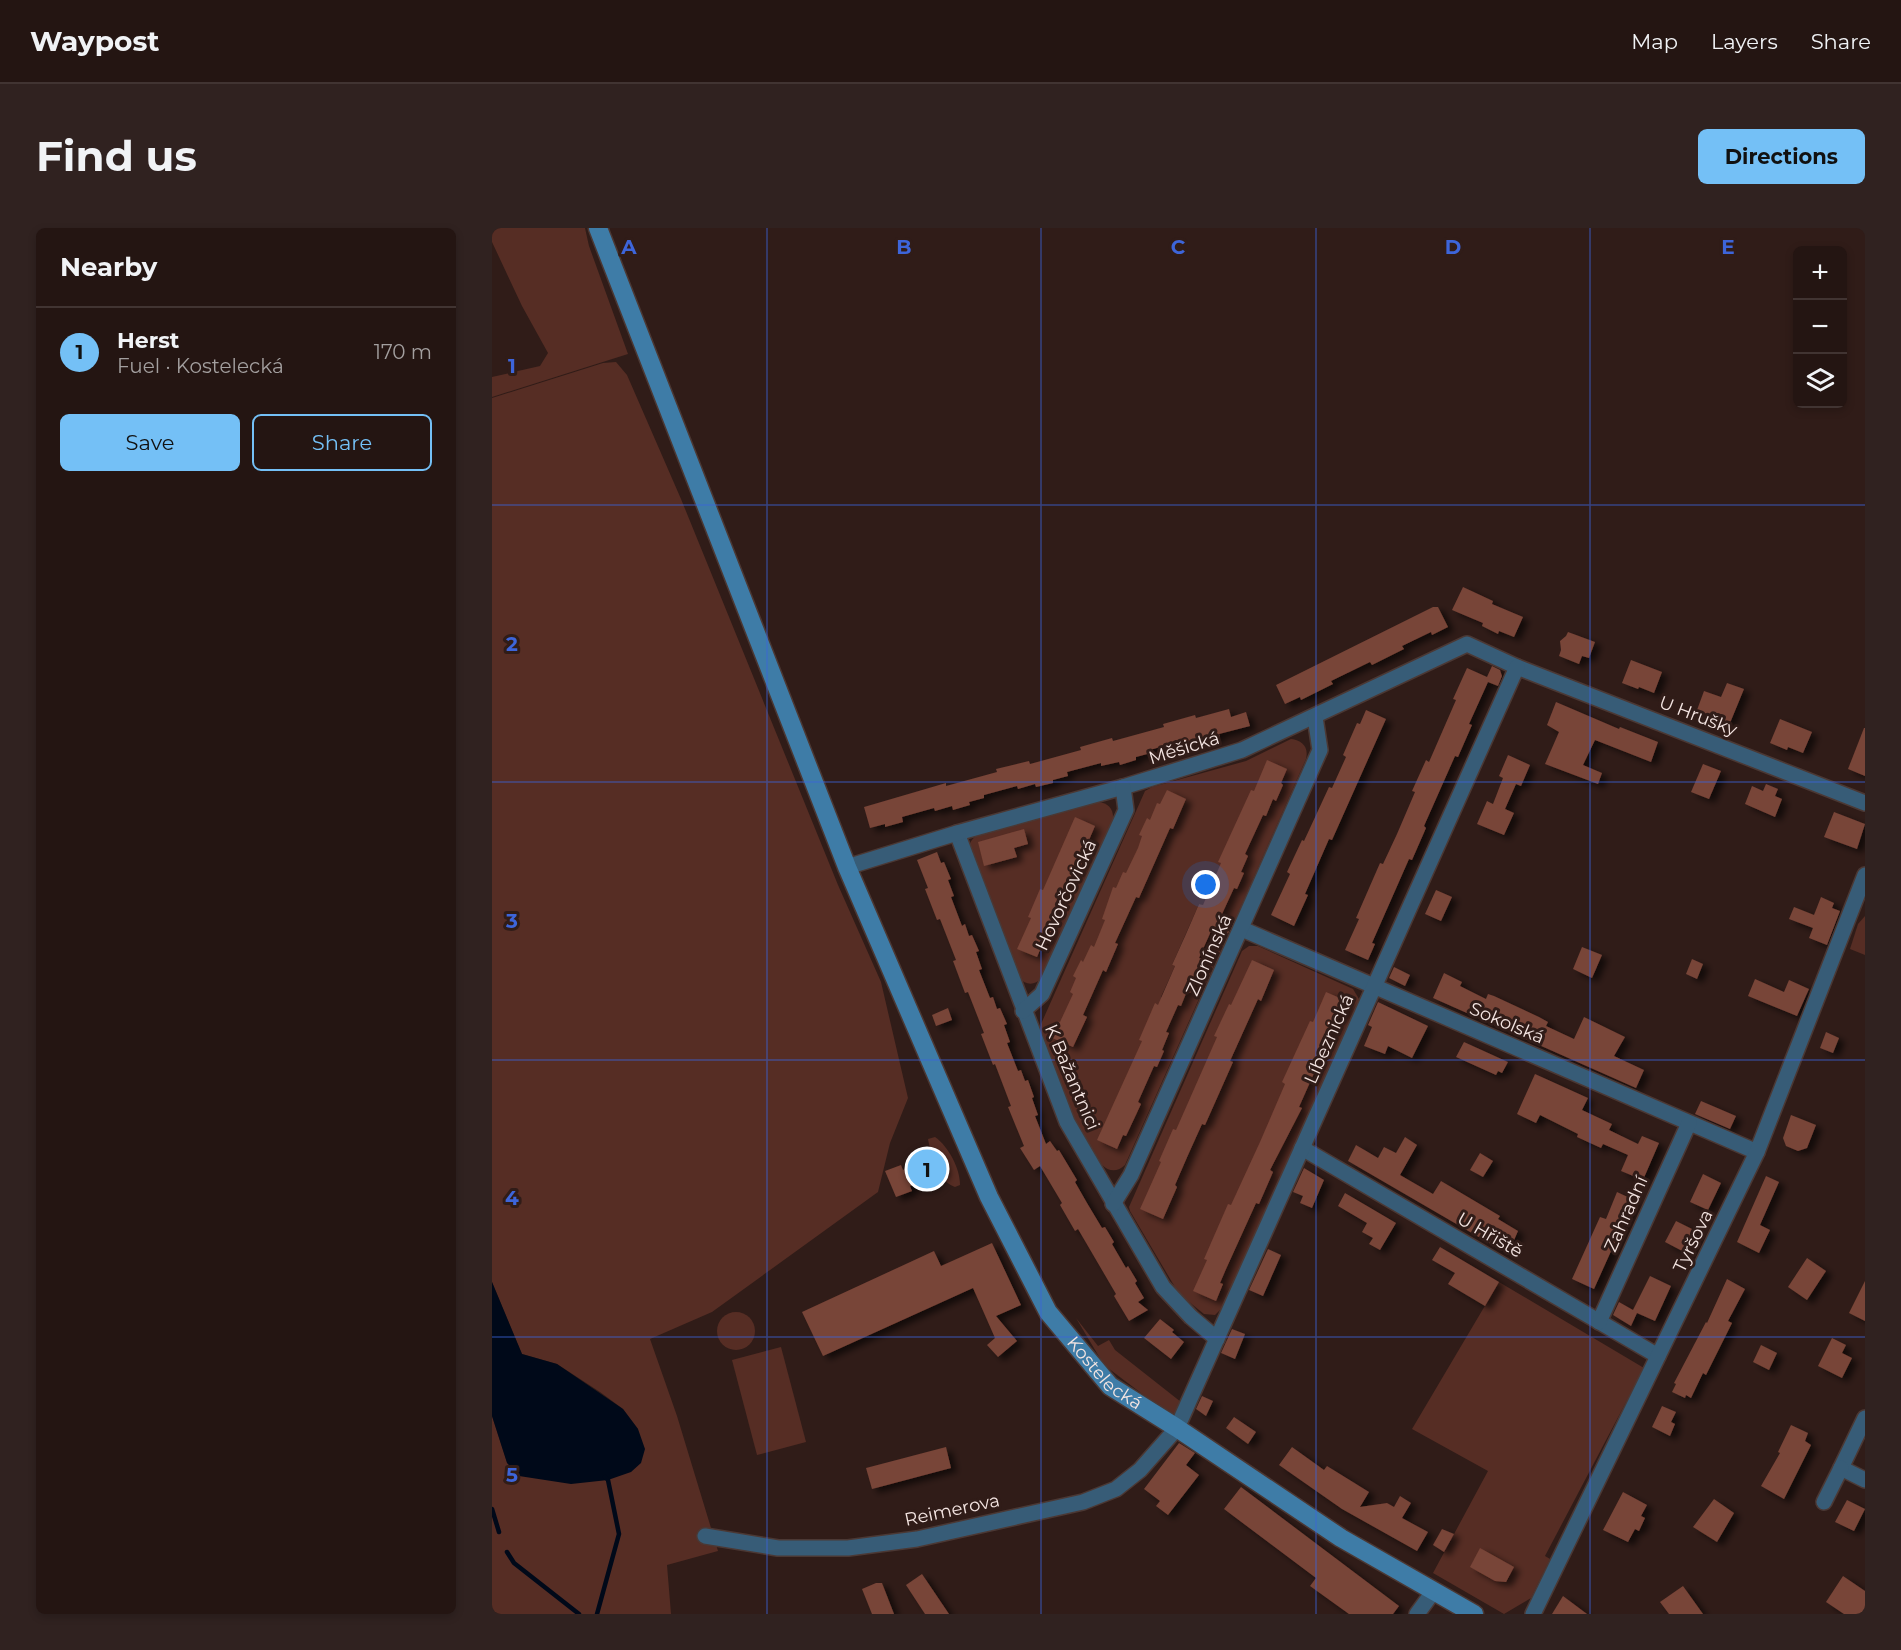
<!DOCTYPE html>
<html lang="en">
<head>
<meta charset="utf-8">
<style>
  :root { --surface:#241512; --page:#302220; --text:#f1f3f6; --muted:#a39f9f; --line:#413432; --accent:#74c0f6 }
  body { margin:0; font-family:Montserrat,sans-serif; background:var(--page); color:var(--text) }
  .controls { position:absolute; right:18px; top:18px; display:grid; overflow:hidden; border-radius:9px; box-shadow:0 3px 9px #0003 }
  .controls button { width:54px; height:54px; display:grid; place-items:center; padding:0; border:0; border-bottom:2px solid var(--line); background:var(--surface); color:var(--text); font:30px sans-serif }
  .you { position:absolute; left:714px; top:657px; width:21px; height:21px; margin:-15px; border:4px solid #fff; border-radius:50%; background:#1a73e8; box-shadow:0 0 0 9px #1a73e833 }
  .badge { display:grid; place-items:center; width:39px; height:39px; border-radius:50%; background:var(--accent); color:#111; font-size:20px; font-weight:700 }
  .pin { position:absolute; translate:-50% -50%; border:3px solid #fff; box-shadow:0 2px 6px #0006 }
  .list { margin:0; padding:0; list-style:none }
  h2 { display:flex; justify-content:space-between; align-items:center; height:78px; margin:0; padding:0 24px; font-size:26px }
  h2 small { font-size:20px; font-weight:400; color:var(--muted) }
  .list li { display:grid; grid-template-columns:39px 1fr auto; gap:18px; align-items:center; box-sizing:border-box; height:90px; padding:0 24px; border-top:2px solid var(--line) }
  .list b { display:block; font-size:22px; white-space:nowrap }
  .list p { margin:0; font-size:20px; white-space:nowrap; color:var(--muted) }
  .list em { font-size:20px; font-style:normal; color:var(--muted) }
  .actions { display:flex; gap:12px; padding:18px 24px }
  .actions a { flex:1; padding:14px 0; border:2px solid var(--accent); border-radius:9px; text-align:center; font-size:21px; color:var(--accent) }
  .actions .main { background:var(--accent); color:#111 }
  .icon { flex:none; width:33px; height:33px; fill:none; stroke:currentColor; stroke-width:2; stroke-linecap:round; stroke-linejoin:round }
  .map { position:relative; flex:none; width:1373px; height:1386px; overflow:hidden; border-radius:9px }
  header { display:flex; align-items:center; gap:36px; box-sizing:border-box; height:84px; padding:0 30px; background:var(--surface); border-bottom:2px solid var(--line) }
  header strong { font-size:28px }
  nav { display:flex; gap:33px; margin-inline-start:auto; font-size:21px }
  .intro { display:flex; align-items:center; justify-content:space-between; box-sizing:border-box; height:144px; padding:0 36px }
  h1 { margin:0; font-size:42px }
  .button { padding:15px 27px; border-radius:9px; background:var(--accent); color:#111; font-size:21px; font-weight:700 }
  main { display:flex; gap:36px; padding:0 36px }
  aside { flex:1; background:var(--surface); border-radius:9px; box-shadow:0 3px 9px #0003 }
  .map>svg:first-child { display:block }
  .green { fill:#562d24 }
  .water { fill:#000919 }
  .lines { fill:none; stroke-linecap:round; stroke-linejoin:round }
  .stream { stroke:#000919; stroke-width:4.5 }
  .building { fill:#784437; filter:url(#shadow) }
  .street-casing { stroke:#4b3834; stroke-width:18 }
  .secondary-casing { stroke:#4b3834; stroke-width:21 }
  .street { stroke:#375c77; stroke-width:15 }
  .secondary { stroke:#3e7ca7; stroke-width:18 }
  .grid { fill:none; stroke:#3d65da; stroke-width:1.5; stroke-opacity:0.55 }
  .labels { text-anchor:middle; stroke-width:6; stroke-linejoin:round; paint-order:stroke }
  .street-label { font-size:18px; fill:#f4e5e2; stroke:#301c18 }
  .grid-label { font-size:20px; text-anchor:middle; font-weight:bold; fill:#3d65da; stroke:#301c18; stroke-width:6; stroke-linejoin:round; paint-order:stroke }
</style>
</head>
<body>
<header>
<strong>Waypost</strong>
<nav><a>Map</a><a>Layers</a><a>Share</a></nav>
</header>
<div class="intro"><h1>Find us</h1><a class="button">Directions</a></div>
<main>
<aside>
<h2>Nearby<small></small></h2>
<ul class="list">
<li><span class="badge">1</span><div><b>Herst</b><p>Fuel · Kostelecká</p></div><em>170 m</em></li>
</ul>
<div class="actions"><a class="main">Save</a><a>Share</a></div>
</aside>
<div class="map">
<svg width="1373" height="1386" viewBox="0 0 1373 1386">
  <defs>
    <filter id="shadow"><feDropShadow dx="6" dy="4" stdDeviation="3" flood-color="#0009"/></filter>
  </defs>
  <rect width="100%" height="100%" fill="#301c18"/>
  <g class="green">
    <path d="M0,0h93l4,18 39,108 -136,43v-20l48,-11 8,-13 -26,-47 -30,-64z"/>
    <path d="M124,134l11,13 54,124 157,386 43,97 27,116 -18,45 -12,49 -166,120 -62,27 27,77 41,135 -51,14 4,49h-179v-198l15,46 131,-33 -15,-20 -23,-17 -43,-28 -35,-10 -30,-72v-884l111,-35z"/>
    <path d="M799,511c11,1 18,8 15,20l-71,161 -36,-16 -27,61 3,1 -14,31 20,9 6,-15 4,1 6,-15 -2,-2 7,-16 -3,-1 13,-29 15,7 -102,229c-7,7 -16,7 -23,0l-33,-55 -29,-77 1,-9 104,-233 7,-4 94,-26z"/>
    <path d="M606,574c11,1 16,8 15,18l-71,158c-8,8 -16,7 -23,0l-50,-130c1,-7 4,-11 11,-14z"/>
    <path d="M1373,688v39l-15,-6 8,-25z"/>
    <path d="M757,718h9l95,43 6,10 -2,7 -133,300 -9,9 -11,-1 -25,-20 -49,-83 -1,-4 113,-256z"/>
    <path d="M443,909c13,9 25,31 25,48l-5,2c-16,-5 -24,-31 -27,-48z"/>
    <path d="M1007,1054l145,86 -99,188 5,3 -19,39 -27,16 -71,-41 55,-102 -76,-42z"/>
    <circle cx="244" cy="1103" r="19"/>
    <path d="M584,1090l22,28 11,-6 6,10 66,52 -7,16 -70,-53z"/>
    <path d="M289,1119l25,95 -49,13 -25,-95z"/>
  </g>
  <path class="water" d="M0,1054l30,72 35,10 66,45 15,20 7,20 -4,14 -10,9 -23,8 -37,4 -52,-8 -12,-13 -15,-47z"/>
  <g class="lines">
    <g class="stream">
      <path d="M0,1281l7,23"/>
      <path d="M15,1324l7,11 65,51"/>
      <path d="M105,1386l22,-80 -11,-54 -3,-3"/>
    </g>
  </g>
  <g class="building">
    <path d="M971,359l30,14 -1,3 31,13 -9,20 -15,-6 -1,3 -16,-8 1,-3 -31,-13z"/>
    <path d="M941,379h5l10,20 -16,8 -1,-3 -29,14 2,3 -32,16 -2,-3 -39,19 2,3 -32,16 -1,-3 -15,7 -9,-19z"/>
    <path d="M1076,404l27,10 -6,16 -7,-2 -3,8 -20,-8 2,-6 -1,-9 6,-5z"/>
    <path d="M1139,432l31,12 -8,21 -15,-6 -1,2 -16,-6z"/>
    <path d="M1000,438l8,4 2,6 -4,10 -10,-4 -19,42 3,1 -14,32 -3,-1 -31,70 2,2 -14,32 -3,-1 -37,84 3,1 -7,16 -23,-10 14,-31 -3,-1 24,-55 3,1 14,-30 18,-42 -3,-1 14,-31 3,2 27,-62 -3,-1 14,-31 20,9z"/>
    <path d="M1235,455l17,6 -14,34 -33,-13 7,-19 17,6z"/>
    <path d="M1064,474l63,27 1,-2 38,15 -7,20 -56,-22 -12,25 19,8 -4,11 -53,-20 14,-32 -12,-7z"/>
    <path d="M737,481l2,8 15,-5 4,14 -31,8 1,3 -17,5 -1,-3 -17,4 -1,-3 -34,10 1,3 -15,4v3l-16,5 -1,-3 -18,4v-3l-34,9 1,4 -15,4v3l-17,4 -1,-3 -17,5 -1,-3 -33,9v3l-15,4 1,3 -17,5 -1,-4 -17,5 -1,-3 -32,9 1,5 -18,5v-3l-15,4 -6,-21 82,-24v3l51,-14 -1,-3 33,-8 1,3 51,-14 -1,-3 32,-9 1,3 51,-14 -1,-3 32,-9 1,3z"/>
    <path d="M874,482l20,9 -54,121 -3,-1 -24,55 3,1 -14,31 -23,-11 19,-41 -3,-2 15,-32 2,1 25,-54 3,1 14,-31 -3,-2 14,-32 3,1z"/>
    <path d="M1288,491l32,13 -9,21 -15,-6 -1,3 -17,-7z"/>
    <path d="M1372,500h1v48l-17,-7z"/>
    <path d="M1016,527l22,10 -9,21 -5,-2 -11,25 9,4 -10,22 -27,-11 10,-23 6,3 10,-26 -4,-2z"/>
    <path d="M775,532l20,9 -6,14 2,2 -7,16 -3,-2 -7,17 -3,-1 -18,39 3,2 -7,16 3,1 -7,16 -3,-1 -12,26 12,5 -7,17 -15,-7 -13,29 3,1 -7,16 2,2 -7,16 -3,-2 -6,15 -3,-1 -12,27 3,1 -7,17 2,1 -7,16 -3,-1 -16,36 3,2 -15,32 -3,-1 -6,14 -20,-9 45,-99 -3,-1 16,-37 3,2 17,-39 -3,-1 14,-31 13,-30 4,1 18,-42 -3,-1 33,-72 3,1z"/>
    <path d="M1211,536l18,7 -12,28 -18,-7z"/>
    <path d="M1274,556l12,5 -3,7 7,3 -7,18 -30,-13 7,-18 11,5z"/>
    <path d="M675,562l19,9 -13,30 -3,-1 -31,70 -3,-1 -21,46 3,1 -12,28 -3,-2 -20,45 4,2 -14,30 -23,-10 7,-16 3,1 13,-28 -3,-2 6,-14 -3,-2 8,-16 2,2 8,-17 3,2 11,-27 -3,-1 11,-32 3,1 7,-16 3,1 12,-25 4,-12 -3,-1 8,-17 3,2 7,-17 3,1z"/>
    <path d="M1342,584l31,12 -8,25 -33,-12z"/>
    <path d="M583,589l20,9 -6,14 3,2 -15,32 -3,-1 -5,11 -3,-1 -11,26 2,1 -7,16 3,2 -7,16 -3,-1 -6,14 -20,-8 14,-31 -3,-1 12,-28 3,1z"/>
    <path d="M532,601l4,15 -14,4 3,9 -33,9 -6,-24z"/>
    <path d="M445,624l4,11 3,-1 7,17 -3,1 6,16 -3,1 11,29 3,-2 4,12 3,-1 7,16 -3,1 6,17 -3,1 11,28 3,-1 4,12 3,-1 7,16 -3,1 6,17 -3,1 11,28 3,-1 4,11 3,-1 6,17 -2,1 6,17 -3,1 11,28 4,-3 7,10 2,-1 18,30 -2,2 12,21 15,25 3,-1 9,15 -2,2 14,24 2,-2 9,15 -2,2 9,15 -6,4 10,8 -19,11 -15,-25 2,-2 -38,-65 -3,2 -15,-26 2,-2 -22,-37 -6,4 -14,-22 4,-2 -16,-39 3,-1 -16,-42 -2,1 -12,-31 3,-1 -16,-41 -3,1 -12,-32 3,-1 -16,-41 -3,1 -12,-31 3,-1 -11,-28z"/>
    <path d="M944,662l16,7 -11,24 -16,-7z"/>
    <path d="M1329,669l13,6 -2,5 8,3 -13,34 -18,-7 4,-10 -24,-9 5,-12 20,8z"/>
    <path d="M1090,719l20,8 -10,23 -19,-9z"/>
    <path d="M1200,731l11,5 -6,15 -11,-5z"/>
    <path d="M760,732l22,10 -13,31 -3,-2 -28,62 3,1 -28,63 -3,-1 -14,31 -13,30 2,2 -14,32 -23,-10 21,-47 -2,-1 14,-32 3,1 41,-93 -3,-1 15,-32 2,1z"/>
    <path d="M902,739l16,8 -5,11 -16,-8z"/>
    <path d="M952,745l18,9 -2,4 26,13 2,-5 6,2 45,21 9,5 -2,4 28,13 10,-22 41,20 -11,19 30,14 -8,18 -203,-90z"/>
    <path d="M1263,751l29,13 5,-12 20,9 -12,27 -49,-20z"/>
    <path d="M834,764l23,10 -7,16 -3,-1 -40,90 3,1 -32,62 3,2 -14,32 -3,-1 -30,66 -6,14 3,1 -7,17 -23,-10 14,-31 -3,-1 24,-55 3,1 29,-63 25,-58 -3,-2 28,-61 3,1z"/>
    <path d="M886,774l50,24 -16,32 -24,-12 -3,8 -21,-8 8,-19 -4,-2z"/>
    <path d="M456,780l4,12 -16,6 -4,-11z"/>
    <path d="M1334,804l13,6 -6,15 -13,-5z"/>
    <path d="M972,814l44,20 -6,11 -4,-2 -2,4 -40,-18z"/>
    <path d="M1043,846l53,24 -6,12 30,14 -3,6 29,14 4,-8 17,7 -16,37 -22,-9 7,-16 -25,-11 -2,4 -24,-11 1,-3 -38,-19 -4,8 -19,-9z"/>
    <path d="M1209,873l35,15 -6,13 -35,-15z"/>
    <path d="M1299,887l25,10 -9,23 -9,3 -12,-5 -3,-8z"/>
    <path d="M913,909l12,8 -17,30 33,19 8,-13 59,35 -2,3 20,12 -10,23 -160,-93 8,-16 22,13 6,-11 12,6z"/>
    <path d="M988,925l13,8 -10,16 -13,-7z"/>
    <path d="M445,928l7,16 -34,14 2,5 -16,6 -11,-26 16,-6 2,5z"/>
    <path d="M812,940l20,12 -12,28 -12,-5 3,-7 -10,-4z"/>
    <path d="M1211,946l18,9 -13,27 -18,-8z"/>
    <path d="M1274,948l13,6 -19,43 10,5 -11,23 -22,-11z"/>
    <path d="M1125,964l17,8 -40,89 -22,-10 28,-62 6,2z"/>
    <path d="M853,965l51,30 -16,27 -11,-6 4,-6 -11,-6 5,-9 -29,-17z"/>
    <path d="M1184,993l22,11 -10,22 -23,-12z"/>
    <path d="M500,1015l29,62 -25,11 21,25 -19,16 -11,-12 8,-7 -22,-50 -150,68 -21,-44 132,-61 7,15z"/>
    <path d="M948,1019l59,35 -14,24 -37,-22 7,-11 -23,-13z"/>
    <path d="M776,1021l13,6 -18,41 -14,-6z"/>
    <path d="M1315,1030l19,13 -19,29 -19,-13z"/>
    <path d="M1158,1048l21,10 -16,35 -18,-8 -6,13 -18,-11 6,-13 14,8z"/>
    <path d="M1235,1051l18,10 -17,32 4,2 -26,52 -3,-2 -12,25 -5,-3 -1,3 -13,-6 4,-8 -2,-1 32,-61 1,1z"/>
    <path d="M1373,1053v40l-16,-8z"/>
    <path d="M668,1091l14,11 -2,2 12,10 -13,17 -27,-21z"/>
    <path d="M740,1101l13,5 -10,25 -14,-6z"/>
    <path d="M1340,1110l14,7 -4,8 10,5 -10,20 -24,-12z"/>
    <path d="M1269,1117l16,8 -8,17 -16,-8z"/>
    <path d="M710,1168l11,5 -7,15 -10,-7z"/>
    <path d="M1170,1178l14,6 -5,10 4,2 -5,12 -18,-9z"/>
    <path d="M742,1189l22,15 -8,12 -22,-16z"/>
    <path d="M1299,1197l17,8 -3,8 6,4 -27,54 -23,-13 19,-33 -2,-1z"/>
    <path d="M687,1215l16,10 -9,12 13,10 -31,40 -12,-9 4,-5 -16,-12z"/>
    <path d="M454,1219l5,21 -79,21 -6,-21z"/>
    <path d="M800,1219l32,23 3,-4 42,26 -9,15 27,-4 7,4 6,-11 11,7 -9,15 26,14 -11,19 -75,-42 -63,-44z"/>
    <path d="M749,1259l158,119 -6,8h-44l-39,-28 6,-8 -92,-69z"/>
    <path d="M1131,1264l24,13 -6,11 4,2 -6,13 -4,-2 -7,13 -25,-12z"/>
    <path d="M1222,1271l20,14 -17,29 -24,-15z"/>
    <path d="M1355,1272l18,9 -11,22 -19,-9z"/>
    <path d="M950,1301l12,5 -10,18 -11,-7z"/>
    <path d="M988,1320l34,19 -8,15 -11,-1 -25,-14z"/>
    <path d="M430,1346l27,40h-24l-19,-29z"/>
    <path d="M1351,1348l22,15v23h-21l-18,-12z"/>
    <path d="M384,1355h6l12,31h-22l-10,-25z"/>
    <path d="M1191,1358l20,28h-34l-9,-12z"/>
    <path d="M1071,1368l24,18h-35z"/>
  </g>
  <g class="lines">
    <g class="street-casing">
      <g id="street">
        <path d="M465,605l110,289 96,165 28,30 26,22"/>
        <path d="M355,639l110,-34 166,-46 119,-37 225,-106 50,23 348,136"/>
        <path d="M750,701l515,223"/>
        <path d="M531,783l19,-17 84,-184 -3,-23"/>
        <path d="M810,920l356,208"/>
        <path d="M621,976l18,-29 189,-425 -5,-33"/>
        <path d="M1107,1094l90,-199"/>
        <path d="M1373,1190l-24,50 24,12"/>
        <path d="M1332,1274l17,-34"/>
        <path d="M213,1308l73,12h70l69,-9 166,-37 33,-13 24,-19 37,-42 340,-761"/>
        <path d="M925,1386l16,-22"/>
        <path d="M1041,1386l224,-462 108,-277"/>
      </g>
    </g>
    <g class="secondary-casing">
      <g id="secondary">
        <path id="s1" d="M106,0l249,639 142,330 59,115 62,74 67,42 164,110 133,76"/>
      </g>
    </g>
    <use href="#street" class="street"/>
    <use href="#secondary" class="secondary"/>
  </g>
  <path class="grid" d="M275,0v1386M549,0v1386M824,0v1386M1098,0v1386M0,277h1373M0,554h1373M0,832h1373M0,1109h1373"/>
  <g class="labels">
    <g class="street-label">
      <text transform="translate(1206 488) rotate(21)" y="6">U Hrušky</text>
      <text transform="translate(692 520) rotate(-17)" y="6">Měšická</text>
      <text transform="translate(574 667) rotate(-65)" y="6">Hovorčovická</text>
      <text transform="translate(717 727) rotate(-66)" y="6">Zlonínská</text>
      <text transform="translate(1015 795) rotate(23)" y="6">Sokolská</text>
      <text transform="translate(837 811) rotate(-66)" y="6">Líbeznická</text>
      <text transform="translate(580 849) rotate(67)" y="6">K Bažantnici</text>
      <text transform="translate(1134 986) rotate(-66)" y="6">Zahradní</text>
      <text transform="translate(998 1007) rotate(30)" y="6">U Hřiště</text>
      <text transform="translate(1201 1013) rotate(-64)" y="6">Tyršova</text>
      <text dy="6" stroke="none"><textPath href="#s1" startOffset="1258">Kostelecká</textPath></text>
      <text transform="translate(460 1282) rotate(-12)" y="6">Reimerova</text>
    </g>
  </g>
  <g class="grid-label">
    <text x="137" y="26">A</text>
    <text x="412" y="26">B</text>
    <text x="686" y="26">C</text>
    <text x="961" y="26">D</text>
    <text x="1236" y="26">E</text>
    <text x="20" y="145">1</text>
    <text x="20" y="423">2</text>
    <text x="20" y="700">3</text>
    <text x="20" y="977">4</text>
    <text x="20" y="1254">5</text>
  </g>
</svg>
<div class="controls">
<button>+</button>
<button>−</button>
<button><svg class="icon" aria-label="layers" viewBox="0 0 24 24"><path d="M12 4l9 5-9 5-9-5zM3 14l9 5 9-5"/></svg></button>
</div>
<div class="you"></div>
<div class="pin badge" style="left:435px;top:941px">1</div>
</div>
</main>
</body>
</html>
